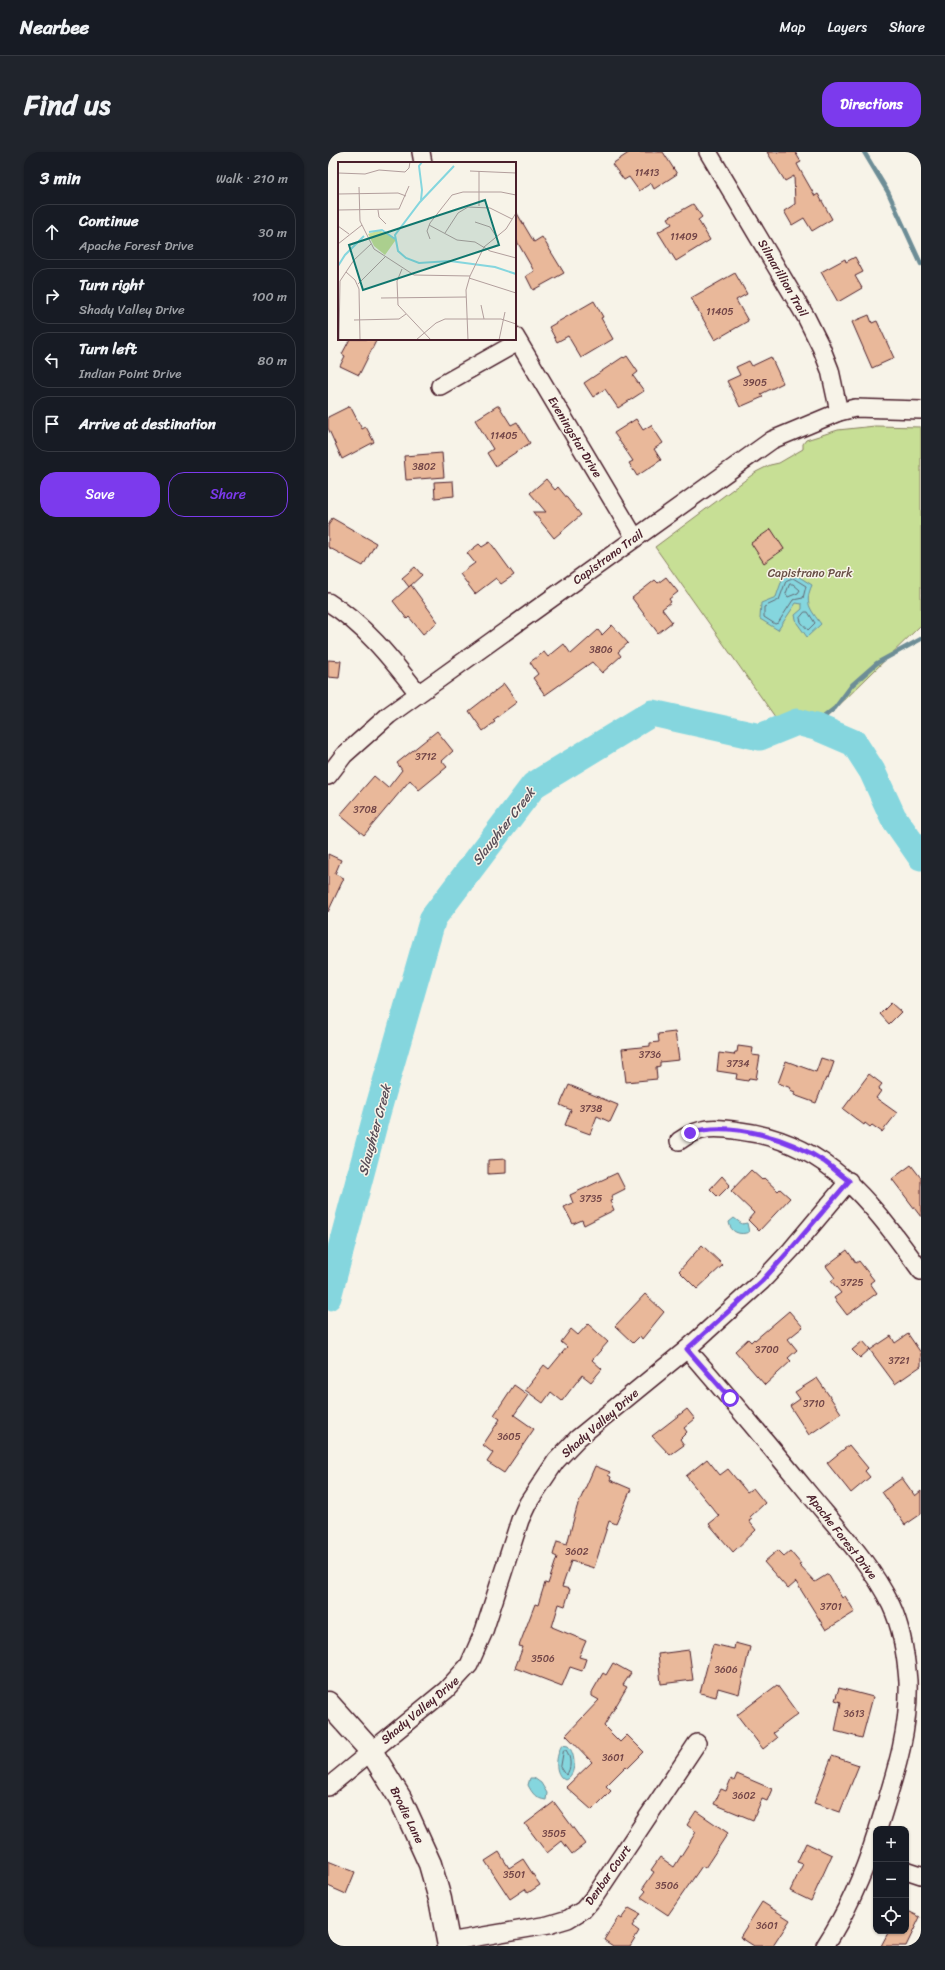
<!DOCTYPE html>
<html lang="en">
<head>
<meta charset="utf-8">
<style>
  :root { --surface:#171b24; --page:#20242c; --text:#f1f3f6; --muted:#9ea1a6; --line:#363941; --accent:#7c3aed }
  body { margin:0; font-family:Sriracha,sans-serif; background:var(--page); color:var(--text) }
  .controls { position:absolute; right:12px; bottom:12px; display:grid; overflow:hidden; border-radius:8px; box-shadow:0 1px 3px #0004 }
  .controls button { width:36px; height:36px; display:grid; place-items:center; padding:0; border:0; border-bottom:1px solid var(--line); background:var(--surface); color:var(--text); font:20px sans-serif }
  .stop { position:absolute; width:12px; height:12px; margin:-9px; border:3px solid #7c3aed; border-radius:50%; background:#fff }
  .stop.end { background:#7c3aed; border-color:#fff; box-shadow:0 1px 4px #0008 }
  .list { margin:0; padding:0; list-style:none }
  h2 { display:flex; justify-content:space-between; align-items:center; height:52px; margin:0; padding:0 16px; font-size:17px }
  h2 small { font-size:13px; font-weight:400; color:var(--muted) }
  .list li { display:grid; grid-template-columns:26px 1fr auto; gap:12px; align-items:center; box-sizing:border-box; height:56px; margin:0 8px 8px; padding:0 8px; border:1px solid var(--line); border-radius:16px }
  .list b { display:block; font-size:15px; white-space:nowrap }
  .list p { margin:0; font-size:13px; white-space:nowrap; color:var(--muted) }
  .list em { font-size:13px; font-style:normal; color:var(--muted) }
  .actions { display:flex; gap:8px; padding:12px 16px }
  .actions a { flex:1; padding:9px 0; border:1px solid var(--accent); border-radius:16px; text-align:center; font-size:14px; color:var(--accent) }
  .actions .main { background:var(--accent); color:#fff }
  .icon { flex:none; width:22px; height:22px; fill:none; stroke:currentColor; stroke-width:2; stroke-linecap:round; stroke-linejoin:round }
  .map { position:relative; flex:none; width:593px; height:1794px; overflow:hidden; border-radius:16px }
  header { display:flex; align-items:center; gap:24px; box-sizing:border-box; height:56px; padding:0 20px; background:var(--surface); border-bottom:1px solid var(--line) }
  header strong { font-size:19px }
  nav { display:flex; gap:22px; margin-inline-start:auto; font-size:14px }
  .intro { display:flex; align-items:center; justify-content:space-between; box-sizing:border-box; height:96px; padding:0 24px }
  h1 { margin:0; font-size:28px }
  .button { padding:10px 18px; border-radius:16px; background:var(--accent); color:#fff; font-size:14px; font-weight:700 }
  main { display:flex; gap:24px; padding:0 24px }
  aside { flex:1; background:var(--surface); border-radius:16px; box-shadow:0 1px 3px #0004 }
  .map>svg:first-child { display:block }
  .green { fill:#c7df95; stroke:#887f60 }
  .water { fill:#85d6de; stroke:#6d8d96 }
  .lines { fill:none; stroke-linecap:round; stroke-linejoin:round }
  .shore { stroke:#626873; stroke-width:1 }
  .stream { stroke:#6d8d96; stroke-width:4.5 }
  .river { stroke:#85d6de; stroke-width:27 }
  .building { fill:#e9b89a; stroke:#4a1f2b }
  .minor-casing { stroke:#4a1f2b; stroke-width:20 }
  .secondary-casing { stroke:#4a1f2b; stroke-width:25 }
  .minor { stroke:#f7f3e8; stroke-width:17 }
  .secondary { stroke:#f7f3e8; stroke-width:22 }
  .route { stroke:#7c3aed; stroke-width:5 }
  .labels { text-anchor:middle; stroke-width:3; stroke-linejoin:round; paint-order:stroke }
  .number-label { font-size:10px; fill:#724547 }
  .street-label { font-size:12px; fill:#4a1f2b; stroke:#f7f3e8 }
  .park-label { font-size:12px; fill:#694f46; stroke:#f7f3e8 }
  .water-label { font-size:13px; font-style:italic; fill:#594d58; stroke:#f7f3e8 }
  .inset-river { fill:none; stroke:#85d6de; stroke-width:2 }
  .inset-road { fill:none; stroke:#b29e9c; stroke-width:1 }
  .view { fill:#0f766e; fill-opacity:0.15; stroke:#0f766e; stroke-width:2 }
  .inset-edge { fill:none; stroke:#4a1f2b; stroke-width:2 }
</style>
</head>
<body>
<header>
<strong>Nearbee</strong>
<nav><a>Map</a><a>Layers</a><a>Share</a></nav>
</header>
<div class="intro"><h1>Find us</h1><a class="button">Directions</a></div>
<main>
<aside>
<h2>3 min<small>Walk · 210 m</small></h2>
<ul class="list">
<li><svg class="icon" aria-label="ahead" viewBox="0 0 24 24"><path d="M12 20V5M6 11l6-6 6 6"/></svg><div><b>Continue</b><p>Apache Forest Drive</p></div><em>30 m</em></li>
<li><svg class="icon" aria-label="right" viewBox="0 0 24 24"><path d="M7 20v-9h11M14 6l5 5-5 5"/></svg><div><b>Turn right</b><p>Shady Valley Drive</p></div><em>100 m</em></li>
<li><svg class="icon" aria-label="left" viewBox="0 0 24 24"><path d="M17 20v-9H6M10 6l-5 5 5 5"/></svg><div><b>Turn left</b><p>Indian Point Drive</p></div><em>80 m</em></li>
<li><svg class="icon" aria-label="arrive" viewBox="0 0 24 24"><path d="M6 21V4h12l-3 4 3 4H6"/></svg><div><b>Arrive at destination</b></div></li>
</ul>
<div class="actions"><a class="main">Save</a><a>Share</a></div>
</aside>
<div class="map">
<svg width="593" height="1794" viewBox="0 0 593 1794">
  <rect width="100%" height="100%" fill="#f7f3e8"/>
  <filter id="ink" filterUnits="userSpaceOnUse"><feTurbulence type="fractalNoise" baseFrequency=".025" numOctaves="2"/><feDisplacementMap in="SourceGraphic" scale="8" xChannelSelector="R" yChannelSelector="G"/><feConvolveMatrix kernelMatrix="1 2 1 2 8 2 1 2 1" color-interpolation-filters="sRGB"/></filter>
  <g filter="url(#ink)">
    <path class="green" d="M547,274l46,1v198l-102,100 -41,-4 -123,-174 101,-75 14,-7 9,-2 24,-14v-5l3,-4 32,-10z"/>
    <g class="water">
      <path d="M465,421l19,12c-8,18 -2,24 9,39l-14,13 -10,-14 -2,-8 7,-6v-5l-6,-1 -18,27 -18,-11 1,-16 15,-6 7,-20z"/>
      <path d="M406,1066l8,6 5,-1 2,9c-9,4 -19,0 -20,-10z"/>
      <path d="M234,1593l6,1c8,8 9,29 -3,34 -12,-6 -9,-25 -3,-35z"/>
      <path d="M202,1626h4l7,5 6,10 -1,7c-10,-1 -14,-7 -18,-15z"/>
    </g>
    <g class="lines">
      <g class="shore">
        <path d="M465,426l13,8 -3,12 -10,2 -15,23 -3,1 -11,-7v-10l15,-7 7,-19z"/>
        <path d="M462,432h3l7,6 -2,3 -10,4 -2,-3z"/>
        <path d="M477,460h3l7,11 -7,7 -7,-8 -1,-4z"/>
        <path d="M236,1598h2c5,7 6,19 0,25l-5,-8z"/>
      </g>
      <g class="stream">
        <path d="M536,0l24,40 33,72"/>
        <path d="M479,573l14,-6 14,-11 17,-23 25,-22 44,-24"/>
      </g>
      <path class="river" d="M0,1145l49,-184 56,-195 101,-133 118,-72 108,24 37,-15 22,6 35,15 18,28 21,46 28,40"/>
    </g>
    <g class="building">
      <path d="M302,0h33l14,22 -23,15 -3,-6 -12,8 -10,-14 -5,3 -12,-16z"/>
      <path d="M439,0h28l6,10 -4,2 2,4 16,28 3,-2 14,25 -20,12 -8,-13 -12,7 -8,-14 11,-7 -1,-28 -9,5z"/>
      <path d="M365,52l9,13 -4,3 12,20 -34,21 -18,-29 14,-8 -4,-6z"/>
      <path d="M187,58l19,32 8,-5 22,36 -31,17 -7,-14 8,-5 -19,-33z"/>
      <path d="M527,105l8,15 -8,4 7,12 -24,14 -17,-30 24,-13 1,3z"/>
      <path d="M407,121l12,21 -11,6 12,21 -33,19 -24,-42z"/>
      <path d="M266,149l9,16 -2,1 12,21 -32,19 -13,-22 -11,6 -8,-15z"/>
      <path d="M541,163l3,8 5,-2 17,37 -22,10 -20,-46z"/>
      <path d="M22,187h27l-18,36 -19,-9 5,-10 -3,-2z"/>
      <path d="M299,204l11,16 -5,4 11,15 -26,17 -13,-19 -12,8 -9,-14 39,-26 1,1z"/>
      <path d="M443,205l12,26 -22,11 2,3 -23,10 -13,-26 13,-6 -4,-8 13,-6 3,5z"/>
      <path d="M22,254l12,23 4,-2 8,15 -32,17 -14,-31v-11z"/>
      <path d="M169,254h2l12,19 6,-3 13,21 -35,23 -8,-13 6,-4 -18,-29z"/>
      <path d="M308,267l7,11 8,-5 12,18 -9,6 7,11 -24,16 -8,-13 4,-2 -19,-28z"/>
      <path d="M114,301l2,24 -38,3 -2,-24z"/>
      <path d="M218,327l9,11 3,-3 23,28 -27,23 -21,-26h13l-16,-19z"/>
      <path d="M125,329l1,15 -19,2 -1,-16z"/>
      <path d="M4,366l44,25 -13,23 -35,-19v-21z"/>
      <path d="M443,377l13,20 -20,14 -13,-20z"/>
      <path d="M162,390l24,33 -13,9 -5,-6 -21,16 -15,-20 15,-11 -8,-10 12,-9 3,3z"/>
      <path d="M87,415l7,8 -13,12 -7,-9z"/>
      <path d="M338,425l12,15 -9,7 2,3 -9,7 10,13 -14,11 -26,-35 23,-18 3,3z"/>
      <path d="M83,433l27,37 -15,12 -14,-17 -2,2 -14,-18z"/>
      <path d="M284,473l16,18 -10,9 3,4 -19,17 -10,-11 -47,33 -12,-17 5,-4 -8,-12 14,-10 4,5 16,-13 7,10 27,-24 4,5z"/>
      <path d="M0,508l13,1 -2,17 -11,-1z"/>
      <path d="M176,532l13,18 -24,18 2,2 -12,9 -14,-20z"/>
      <path d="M109,579l16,20 -11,10 5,6 -28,23 -9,-10 -46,55 -24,-20 34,-39 14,12 14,-18 -5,-7z"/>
      <path d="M0,702l13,6 -6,14 9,4 -16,34z"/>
      <path d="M563,851l10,9 -12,12 -9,-10z"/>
      <path d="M347,880l4,28 -19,2v4l-4,1 1,12 -31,3 -4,-33 28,-3v-3l9,-1 -1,-8z"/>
      <path d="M410,894l15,2 -1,7 8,1 -4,23 -7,-1 -1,3 -12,-2 1,-5 -20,-3 2,-18 15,2 1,-3h2z"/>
      <path d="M493,906l13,4 -6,17 -2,-1 -10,25 -22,-8 1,-3 -5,-2 1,-2 -13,-5 8,-22 30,11z"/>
      <path d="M541,922l13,10 -4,5 3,2 -5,7 21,15 -15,19 -10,-7 -2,2 -5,-4 -1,2 -21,-16z"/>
      <path d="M241,933l49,20 -8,17 -13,-6 -7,18 -25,-9 6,-15 -11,-5z"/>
      <path d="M178,1007v14l-18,1v-14z"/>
      <path d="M583,1013l10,13v39l-29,-38z"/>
      <path d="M423,1018l11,10 2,-2 14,13 2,-2 10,9 -31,33 -11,-11 6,-7 -23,-22z"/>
      <path d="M289,1021l8,16 -14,7 2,4 -3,1 4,9 -30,15 -2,-5 -9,4 -9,-17 9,-4 -3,-8z"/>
      <path d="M394,1024l8,9 -12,12 -8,-8z"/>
      <path d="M374,1093l21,20 -26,24 -18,-18z"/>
      <path d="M519,1098l9,13 3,-2 15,19 -4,3 7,10 -30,22 -13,-17 7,-5 -10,-12 4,-3 -9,-12z"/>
      <path d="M317,1142l19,18 -22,27 -2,-3 -7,7 -18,-17z"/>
      <path d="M461,1159l14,16 -15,12 9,11 -9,8 3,3 -26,24 -30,-34 13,-12 3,3 3,-3 1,1z"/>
      <path d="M260,1172l20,18 -16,18 10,9 -11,13 -9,-7 -20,26 -11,-9 -8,11 -18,-13 19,-25 5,4 18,-22 -6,-5 10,-13 7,6z"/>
      <path d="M580,1182l13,19v13l-26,18 -25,-34 21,-14 4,7z"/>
      <path d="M535,1189l7,8 -10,9 -8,-8z"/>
      <path d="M489,1226l24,35 -32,22 -19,-29 10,-7 -5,-7z"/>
      <path d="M186,1233l14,10 -14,20 20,14 -30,44 -17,-11 6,-9 -10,-8 17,-26 -6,-4z"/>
      <path d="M359,1257l8,10 -11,9 3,4 -7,7 4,6 -14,10 -18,-19z"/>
      <path d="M521,1293l19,23 -3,3 5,6 -19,16 -24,-30z"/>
      <path d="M379,1307l13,16 8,-6 19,23 6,-4 12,15 -15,14 2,2 -3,2 7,9 -23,22 -24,-28 10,-8 -33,-40z"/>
      <path d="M267,1314l15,6 -2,3 3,2 -1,3 21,9 -15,35 -7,-3 -15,47 -23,-7 -9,26 8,2 -5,17 -6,-2 -7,23 34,14 -7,16 7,2 -4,12 -12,-4 -8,19 -47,-18 8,-21 -4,-1 16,-42 3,1 7,-22 3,1 9,-27 -4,-2 4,-14 10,3 10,-37z"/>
      <path d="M574,1326l13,18 6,-5v23l-16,11 -23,-33z"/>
      <path d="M450,1398l6,6 6,-5 11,13 -2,1 16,17 13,-8 14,24 3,-2 10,16 -29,18 -30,-48 -8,7 -24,-27z"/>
      <path d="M407,1491l15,4 -11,47 -21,-6 -2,9 -16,-4 13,-49 21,5z"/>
      <path d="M361,1498l4,30 -32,4 -3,-30z"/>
      <path d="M285,1511l18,10 -8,12 4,2 -23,39 16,16 7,-7 17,17 -16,16 -2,-2 -20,20 5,5 -19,19 -26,-23 26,-25 -26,-27 33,-35 -7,-4v-4l11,-19 3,2z"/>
      <path d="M449,1533l21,29 -25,19 4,5 -14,11 -26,-34z"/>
      <path d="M511,1536l34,9 -11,41 -27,-7 6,-29 -6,-2z"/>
      <path d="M504,1604l27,9 -19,47 -26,-9z"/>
      <path d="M409,1622l35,15 -5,12 -5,-2 -9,21 -39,-16 7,-15 5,2 5,-12 3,2z"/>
      <path d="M226,1650l31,42 -13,10 -10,-13 -15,12 -22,-29z"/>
      <path d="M368,1659l32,22 -23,35 -3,-2 -34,49 -27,-18 5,-6 -3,-3 11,-16 -3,-2 9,-13 14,10 22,-35 -9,-7z"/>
      <path d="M478,1691l26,12 -21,46 -21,-10 13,-27 -6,-2z"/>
      <path d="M171,1700l10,16 14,-9 17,26 -12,8 -3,-4 -15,10 -25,-38z"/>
      <path d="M0,1709l27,11 -9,22 -18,-8z"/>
      <path d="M434,1750l28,18 -17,26h-19l-14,-9z"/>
      <path d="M301,1756l11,6 -8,12 7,5 -9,15h-17l-9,-6 14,-23 3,2z"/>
      <path d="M578,1758l14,7 -14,29h-25l8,-15h17z"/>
    </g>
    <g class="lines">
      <g class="minor-casing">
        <g id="minor">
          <path d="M93,0l2,11"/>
          <path d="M380,0l98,165 15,30 9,23 9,42"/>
          <path d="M187,184l120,202"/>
          <path d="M112,234l78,-44"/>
          <path d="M0,450c37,23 64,58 90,91"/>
          <path d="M0,624l16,-21 45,-40 383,-275 67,-28 16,-4 66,2"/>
          <path d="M351,989c21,-15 37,-14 61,-10 89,11 132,73 181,140"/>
          <path d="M359,1197c42,48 83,97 123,146 29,35 61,69 81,110 11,23 15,51 17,76 2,52 -15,99 -30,148"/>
          <path d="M0,1635l118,-97 23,-25 15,-34 36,-111 8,-17 28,-42 22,-23 109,-89 75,-68 29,-31 58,-69"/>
          <path d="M578,1718l15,5"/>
          <path d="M120,1790l100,-17 20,-6 15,-9 12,-14 102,-153"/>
          <path d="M497,1794c22,-34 39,-73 51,-111"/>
        </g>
      </g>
      <g class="secondary-casing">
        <path id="secondary" d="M0,1551l43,48 29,47 30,66 10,35 9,47"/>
      </g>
      <use href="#minor" class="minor"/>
      <use href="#secondary" class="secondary"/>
    </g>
  </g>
  <g class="lines" filter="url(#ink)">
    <path class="route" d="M362,981c41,-13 100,6 135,29 8,6 16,13 24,19l-59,69 -28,31 -75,68 43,49"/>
  </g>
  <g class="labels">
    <g class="number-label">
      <text x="319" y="24">11413</text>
      <text x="356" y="88">11409</text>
      <text x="392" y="163">11405</text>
      <text x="427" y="234">3905</text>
      <text x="176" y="287">11405</text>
      <text x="96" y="318">3802</text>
      <text x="273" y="501">3806</text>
      <text x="98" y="608">3712</text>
      <text x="37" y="661">3708</text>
      <text x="322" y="906">3736</text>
      <text x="410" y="915">3734</text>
      <text x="263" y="960">3738</text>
      <text x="263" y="1050">3735</text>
      <text x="524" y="1134">3725</text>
      <text x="439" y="1201">3700</text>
      <text x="571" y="1212">3721</text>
      <text x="486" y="1255">3710</text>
      <text x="181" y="1288">3605</text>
      <text x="249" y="1403">3602</text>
      <text x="503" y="1458">3701</text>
      <text x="215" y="1510">3506</text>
      <text x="398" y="1521">3606</text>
      <text x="526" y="1565">3613</text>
      <text x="285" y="1609">3601</text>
      <text x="416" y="1647">3602</text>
      <text x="226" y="1685">3505</text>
      <text x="186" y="1726">3501</text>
      <text x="339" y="1737">3506</text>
      <text x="439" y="1777">3601</text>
    </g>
    <g class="street-label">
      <text transform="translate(455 126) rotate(60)" y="4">Silmarillion Trail</text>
      <text transform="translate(247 285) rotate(59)" y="4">Eveningstar Drive</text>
      <text transform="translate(280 405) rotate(-36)" y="4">Capistrano Trail</text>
      <text transform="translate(272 1271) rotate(-41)" y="4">Shady Valley Drive</text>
      <text transform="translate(514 1384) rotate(52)" y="4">Apache Forest Drive</text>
      <text transform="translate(92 1558) rotate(-40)" y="4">Shady Valley Drive</text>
      <text transform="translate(79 1663) rotate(64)" y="4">Brodie Lane</text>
      <text transform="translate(280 1723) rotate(-55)" y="4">Denbar Court</text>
    </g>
    <g class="park-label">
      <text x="482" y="425">Capistrano Park</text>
    </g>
    <g class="water-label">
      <text transform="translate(175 674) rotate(-52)" y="5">Slaughter Creek</text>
      <text transform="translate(46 978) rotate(-75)" y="5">Slaughter Creek</text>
    </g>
  </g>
  <g transform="translate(10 10)">
    <rect width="178" height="178" fill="#f7f3e8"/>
    <path d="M41,68l16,8v3l-10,14 -11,-9 -6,-12z" fill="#c7df95"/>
    <path class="inset-river" d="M116,4l-34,36 -25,33 3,16 8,7 13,5 31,-2 45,6 21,7M83,38l1,-10 -3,-24 3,-4M31,70l13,-2 13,9M0,104l7,-11 19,-19"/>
    <path class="inset-road" d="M132,9l46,2M141,9v35M0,11l27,1 14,-4 26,2 4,-4 1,-6M21,25l1,34 14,28 40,26 56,1M0,32l60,-1 8,3M0,48l61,-1 10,-23M40,48l1,7 7,7M137,60l15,5 6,9M91,63l28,15 18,2 15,9 26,7M0,64l11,8M107,71l13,-20 10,-6 22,1 22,11M92,77l-3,-8 3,-8 22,-28 11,-3h38l15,3M0,82l24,-19M64,107l-5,12 1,24 33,35M8,110l9,8 4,9 1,51M131,116l47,15M20,122l27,-27M43,136l85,-1M143,143l3,14M16,158l45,-1 7,-5M1,178l1,-59 14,-21 17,-16M78,178l20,-17 9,-4h56l15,5M130,178l-2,-50 4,-14 14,-29 22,-18 10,-16M161,178l6,-28"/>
    <path class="view" d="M147,38l14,45 -136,45 -14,-45z"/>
    <rect width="178" height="178" class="inset-edge"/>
  </g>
</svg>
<div class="controls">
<button>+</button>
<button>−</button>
<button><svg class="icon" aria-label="locate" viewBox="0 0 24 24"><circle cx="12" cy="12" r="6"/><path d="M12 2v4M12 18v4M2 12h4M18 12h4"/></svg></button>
</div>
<div class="stop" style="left:402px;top:1246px"></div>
<div class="stop end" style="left:362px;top:981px"></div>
</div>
</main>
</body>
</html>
